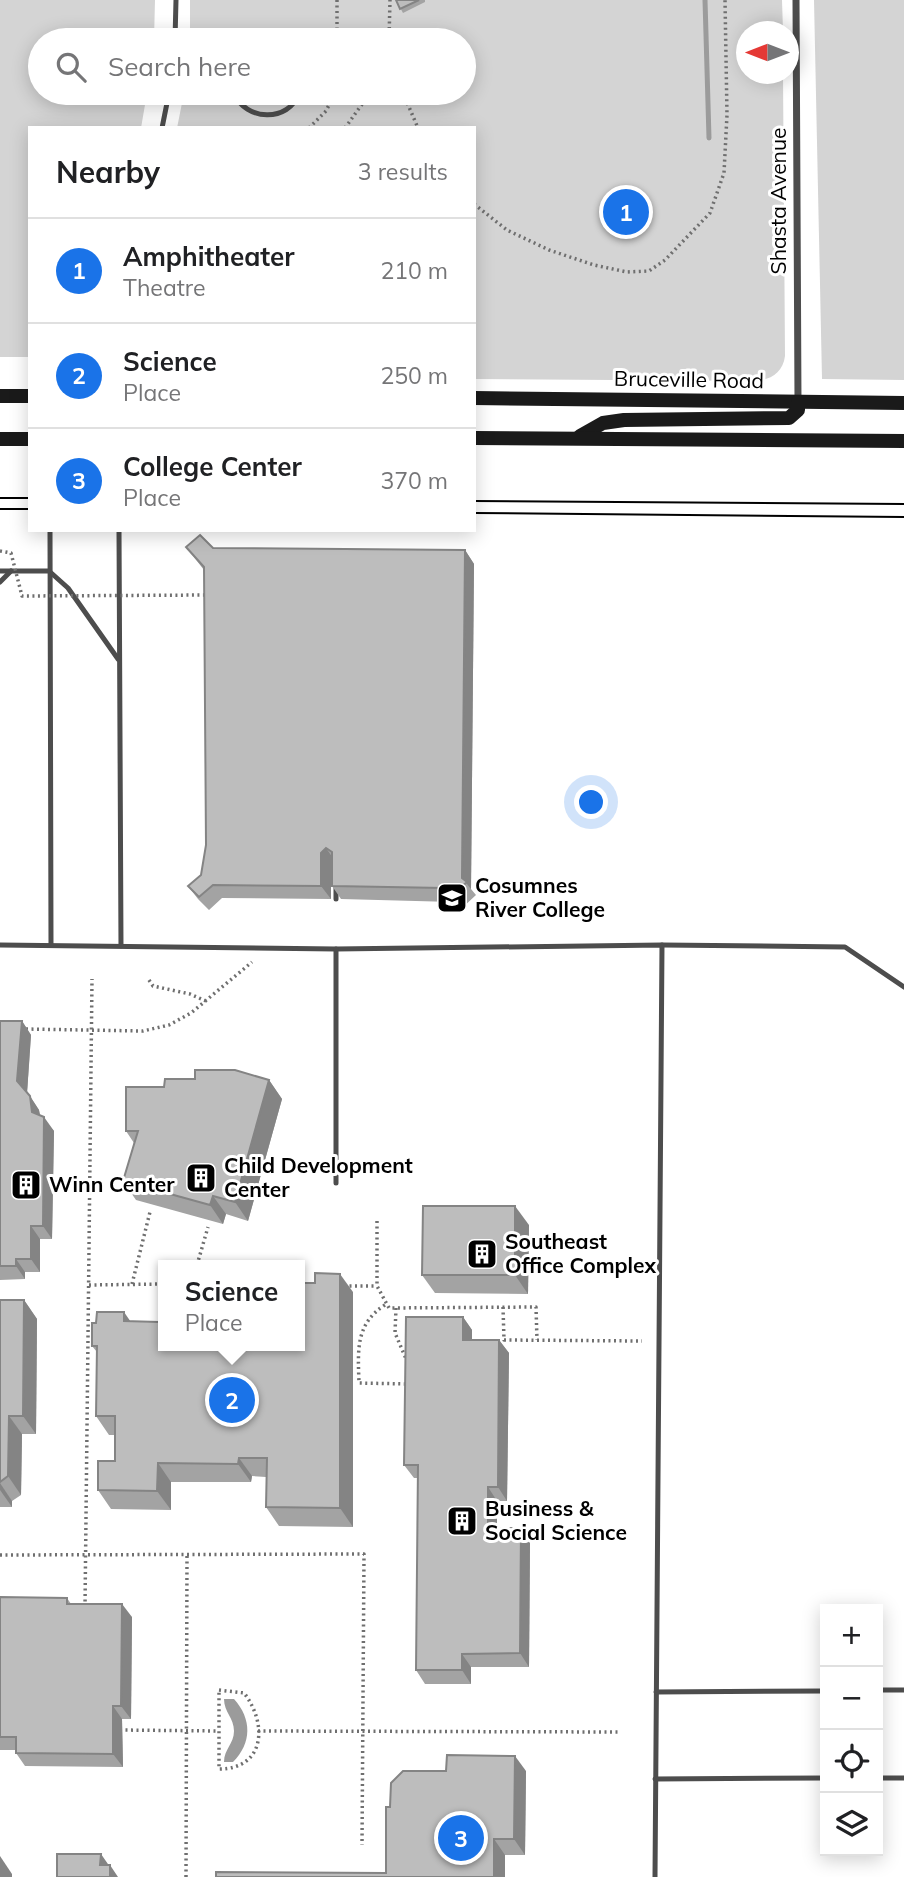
<!DOCTYPE html>
<html lang="en">
<head>
<meta charset="utf-8">
<style>
  :root { --surface:#fff; --page:#f2f2f2; --text:#202124; --muted:#757577; --line:#e0e0e0; --accent:#1a73e8 }
  body { margin:0; font-family:Mulish,sans-serif; background:var(--page); color:var(--text) }
  .controls { position:absolute; right:21px; bottom:21px; display:grid; overflow:hidden; border-radius:0px; box-shadow:0 4px 18px #0003 }
  .controls button { width:63px; height:63px; display:grid; place-items:center; padding:0; border:0; border-bottom:2px solid var(--line); background:var(--surface); color:var(--text); font:35px sans-serif }
  .compass { position:absolute; left:736px; top:21px; width:63px; height:63px; border-radius:50%; background:var(--surface); box-shadow:0 4px 18px #0003; rotate:270deg }
  .you { position:absolute; left:592px; top:803px; width:24px; height:24px; margin:-18px; border:5px solid #fff; border-radius:50%; background:#1a73e8; box-shadow:0 0 0 10px #1a73e833 }
  .badge { display:grid; place-items:center; width:46px; height:46px; border-radius:50%; background:var(--accent); color:#fff; font-size:23px; font-weight:700 }
  .pin { position:absolute; translate:-50% -50%; border:4px solid #fff; box-shadow:0 2px 7px #0006 }
  .popup { position:absolute; left:158px; top:1260px; width:147px; height:91px; box-sizing:border-box; display:grid; place-content:center; border-radius:0px; background:var(--surface); filter:drop-shadow(0 2px 5px #0005); font-size:23px; white-space:nowrap; color:var(--muted) }
  .popup b { font-size:26px; color:var(--text) }
  .popup::after { content:''; position:absolute; left:50%; top:100%; margin-left:-14px; border:14px solid transparent; border-top-color:var(--surface) }
  .list { margin:0; padding:0; list-style:none }
  h2 { display:flex; justify-content:space-between; align-items:center; height:91px; margin:0; padding:0 28px; font-size:30px }
  h2 small { font-size:23px; font-weight:400; color:var(--muted) }
  .list li { display:grid; grid-template-columns:46px 1fr auto; gap:21px; align-items:center; box-sizing:border-box; height:105px; padding:0 28px; border-top:2px solid var(--line) }
  .list b { display:block; font-size:26px; white-space:nowrap }
  .list p { margin:0; font-size:23px; white-space:nowrap; color:var(--muted) }
  .list em { font-size:23px; font-style:normal; color:var(--muted) }
  .icon { flex:none; width:38px; height:38px; fill:none; stroke:currentColor; stroke-width:2; stroke-linecap:round; stroke-linejoin:round }
  .map { position:relative; flex:none; width:904px; height:1877px; overflow:hidden }
  .search { position:absolute; background:var(--surface); box-shadow:0 4px 18px #0003; left:28px; top:28px; width:448px; height:77px; display:flex; align-items:center; gap:18px; box-sizing:border-box; padding:0 24px; border-radius:38px; color:var(--muted); font-size:26px }
  .panel { position:absolute; background:var(--surface); box-shadow:0 4px 18px #0003; left:28px; top:126px; width:448px; height:406px; border-radius:0px }
  .map>svg:first-child { display:block }
  .green { fill:#d4d4d4 }
  .water { fill:#9b9b9b }
  .lines { fill:none; stroke-linecap:round; stroke-linejoin:round }
  .stream { stroke:#9b9b9b; stroke-width:5 }
  .path { stroke:#6f6f6f; stroke-width:3.5; stroke-dasharray:2 3.5; stroke-linecap:butt }
  .lane { stroke:#4d4d4d; stroke-width:5 }
  .street { stroke:#4d4d4d; stroke-width:7 }
  .secondary { stroke:#1a1a1a; stroke-width:14 }
  .tram { stroke:#000; stroke-width:2 }
  .path-bridge { stroke:#6f6f6f; stroke-width:3.5; stroke-dasharray:2 3.5; stroke-linecap:butt }
  .wall { fill:#a3a3a3 }
  .shaded-wall { fill:#848484 }
  .building { fill:#bdbdbd; stroke:#848484; stroke-width:2 }
  .labels { text-anchor:middle; stroke-width:6; stroke-linejoin:round; paint-order:stroke }
  .street-label { font-size:21px; fill:#000; stroke:#fff }
  .poi-label { font-size:21px; font-weight:bold; fill:#000; stroke:#fff; text-anchor:start }
</style>
</head>
<body>
<div class="map">
<svg width="904" height="1877" viewBox="0 0 904 1877">
  <rect width="100%" height="100%" fill="#fff"/>
  <g class="green">
    <path d="M0,0h155l-1,40h-114v53h107l-6,35h-111v229h-30z"/>
    <path d="M190,0h592l1,31 -37,1v42h37l2,282c-2,16 -13,23 -28,25l-283,-2v-251h-297l7,-35h280v-53h-274z"/>
    <path d="M814,0h90v380l-82,-1z"/>
  </g>
  <path class="water" d="M224,1699h10c18,20 18,44 -1,63h-9c0,-13 10,-18 10,-31 0,-13 -10,-19 -10,-32z"/>
  <g class="lines">
    <path class="stream" d="M705,0l4,138"/>
    <g class="path">
      <path d="M337,0v40"/>
      <path d="M389,40l1,-40"/>
      <path d="M403,93l15,35"/>
      <path d="M309,128l17,-17 9,-18"/>
      <path d="M345,128l25,-35"/>
      <path d="M474,204l33,26 42,20 45,15 33,7 22,-1 16,-11 45,-47 14,-40 3,-58 -2,-115"/>
      <path d="M149,980l4,6 37,8 16,7"/>
      <path d="M26,1029l117,2 26,-6 22,-12 61,-51"/>
      <path d="M377,1221v65l12,22 147,-1 1,33"/>
      <path d="M197,1265l11,-38"/>
      <path d="M132,1284l18,-72"/>
      <path d="M89,1285l75,-1"/>
      <path d="M344,1286h33"/>
      <path d="M385,1305c-30,19 -27,46 -26,78l49,1"/>
      <path d="M503,1307l1,33 138,1"/>
      <path d="M396,1308l-1,25 12,28"/>
      <path d="M0,1555l364,-1 -2,291"/>
      <path d="M85,1607l7,-628"/>
      <path d="M219,1690l25,3c24,31 21,76 -25,76z"/>
      <path d="M120,1730l97,1"/>
      <path d="M258,1731l360,1"/>
      <path d="M186,1877l1,-322"/>
    </g>
    <g class="lane">
      <path d="M175,40l1,-40"/>
      <path d="M234,93c11,28 55,30 65,0"/>
      <path d="M162,128l7,-35"/>
      <path d="M50,530l1,415"/>
      <path d="M119,530l2,416"/>
      <path d="M0,571h49l19,17 50,71"/>
      <path d="M0,582l11,-11"/>
      <path d="M336,899v-14"/>
      <path d="M0,945l336,4 326,-4 -7,932"/>
      <path d="M662,945l183,2 59,40"/>
      <path d="M336,949v234"/>
      <path d="M878,1690h26"/>
      <path d="M656,1692l169,-1"/>
      <path d="M878,1778h26"/>
      <path d="M655,1779l170,-1"/>
    </g>
    <path class="street" d="M796,0l2,401"/>
    <g class="secondary">
      <path d="M0,396h30"/>
      <path d="M474,398l430,5"/>
      <path d="M580,436l23,-13 21,-3 165,-2 9,-8v-8"/>
      <path d="M474,438l430,3"/>
      <path d="M0,439h30"/>
    </g>
    <g class="tram">
      <path d="M0,498h30"/>
      <path d="M474,501l430,3"/>
      <path d="M0,509h30"/>
      <path d="M474,513l430,4"/>
    </g>
    <path class="path-bridge" d="M0,551l11,2 11,43 185,-1"/>
  </g>
  <g class="wall">
    <path d="M396,0h29v2l-22,11z"/>
    <path d="M186,547l27,1 252,2 9,14 -3,325 5,6 -15,14 -8,-7 -112,-3 -9,-13v-21l-1,1v33l-109,-1 -13,12 -11,-11 -10,-13 13,-11 5,-30 -2,-275z"/>
    <path d="M0,1021h22l9,14 -4,57 12,18 1,6 14,15 -2,108h-12v33h-15v7l-25,1z"/>
    <path d="M269,1080l13,19 -34,122 -22,-7 -3,10 -87,-24 -13,-19 11,-38 -8,-12 38,-44z"/>
    <path d="M529,1225l-1,69 -93,-1 -13,-18z"/>
    <path d="M353,1292v235l-74,-1 -13,-19v-30l-14,-1 -1,6h-80v28l-60,-1 -13,-19 17,-29v-26h-6l-13,-19 1,-64 -5,-6 38,-25 34,25 139,-36z"/>
    <path d="M0,1300h24l13,19 -1,115h-14l-1,61 -9,6v6h-12z"/>
    <path d="M463,1317l9,13v10h27l10,13 -2,148h-10v27l33,14 -1,125h-58v17h-46l-9,-14 2,-192h-4l-10,-13z"/>
    <path d="M0,1597l67,1 4,6 61,13 -1,102h-9l1,48 -98,-1 -9,-13v-3h-16z"/>
    <path d="M526,1771l-1,84h-20l-119,18 4,-66z"/>
  </g>
  <g class="shaded-wall">
    <path d="M465,550l9,14 -3,325 -9,-11z"/>
    <path d="M326,848l9,13 -4,5v33l-10,-13v-33z"/>
    <path d="M22,1021l9,14 -4,59 -10,-13z"/>
    <path d="M269,1080l13,19 -34,122 -13,-19z"/>
    <path d="M30,1096l9,14 3,15 -10,-13z"/>
    <path d="M44,1117l10,14 -2,108 -9,-13z"/>
    <path d="M213,1196l13,18 -3,10 -13,-19z"/>
    <path d="M515,1206l14,19 -1,69 -13,-19z"/>
    <path d="M31,1226l9,13v33l-9,-13z"/>
    <path d="M16,1259l9,13v7l-9,-13z"/>
    <path d="M340,1274l13,18v235l-13,-19z"/>
    <path d="M24,1300l13,19 -1,115 -13,-18z"/>
    <path d="M124,1312l13,19 -13,-10z"/>
    <path d="M463,1317l9,13v23l-9,-13z"/>
    <path d="M499,1340l10,13 -2,148 -9,-14z"/>
    <path d="M9,1416l13,18 -1,61 -13,-19z"/>
    <path d="M239,1458l13,18 -1,6 -13,-18z"/>
    <path d="M158,1463l13,19v28l-14,-19z"/>
    <path d="M0,1483l12,18v6l-12,-17z"/>
    <path d="M488,1487l9,14v41l-9,-14z"/>
    <path d="M521,1528l9,14 -1,125 -9,-14z"/>
    <path d="M122,1604l10,13 -1,102 -10,-13z"/>
    <path d="M462,1654l9,13v17l-9,-14z"/>
    <path d="M113,1706l9,13 1,48 -10,-13z"/>
    <path d="M515,1756l11,15 -1,84 -11,-16z"/>
    <path d="M494,1839l11,16v22h-11z"/>
    <path d="M101,1854l9,13v-2l8,12h-9l-9,-12z"/>
    <path d="M0,1856l12,18v3h-12z"/>
  </g>
  <g class="building">
    <path d="M396,0h23l-19,9z"/>
    <path d="M200,535l13,13 252,2 -3,328 5,4 -16,14 -7,-8 -112,-2v-34l-6,-4 -5,5v33l-108,-1 -14,12 -11,-11 13,-11 5,-30 -2,-278 -18,-20z"/>
    <path d="M0,1021h22l-5,60 13,15 2,16 12,5 -1,109h-12v33h-15v7h-16z"/>
    <path d="M195,1070h40l34,10 -34,122 -22,-6 -3,9 -87,-24 15,-50h-12v-44h38l1,-8h30z"/>
    <path d="M423,1206h92v69h-93z"/>
    <path d="M315,1273l25,1v234l-74,-1 1,-49h-28l-1,6 -80,-1 -1,28 -59,-1v-29h17v-45h-19l1,-70h-5v-23h4l1,-11h27v9l35,1v-7h5v31h136v-36h3v-27h12z"/>
    <path d="M0,1300h24l-1,116h-14l-1,60 -8,6z"/>
    <path d="M406,1317h57v23h36l-1,147h-10v41h33l-1,125 -58,1v16h-46l2,-205h-14z"/>
    <path d="M0,1597l67,1v6h55l-1,102h-8v48l-97,-1v-16h-16z"/>
    <path d="M447,1755l68,1 -1,83h-20v38h-278v-5l170,1v-66h4l1,-24 12,-12h43z"/>
    <path d="M57,1854h44l-1,11h10v12h-53z"/>
  </g>
  <defs>
    <g id="university-square" transform="scale(1.575)"><rect x="-9" y="-9" width="18" height="18" rx="4" fill="#000" stroke="#fff"/><path d="M0-5L7-2L0 1L-7-2ZM-4 1L0 2.5L4 1V4Q0 6-4 4Z" fill="#fff"/></g>
    <g id="building-square" transform="scale(1.575)"><rect x="-9" y="-9" width="18" height="18" rx="4" fill="#000" stroke="#fff"/><path d="M-4-6H4V6H1V3H-1V6H-4ZM-2.5-4.3h1.7v1.8h-1.7ZM.8-4.3h1.7v1.8H.8ZM-2.5-1h1.7V.8h-1.7ZM.8-1h1.7V.8H.8Z" fill="#fff"/></g>
  </defs>
  <g fill-rule="evenodd">
    <use href="#university-square" x="452" y="898"/>
    <use href="#building-square" x="201" y="1178"/>
    <use href="#building-square" x="26" y="1185"/>
    <use href="#building-square" x="482" y="1254"/>
    <use href="#building-square" x="462" y="1521"/>
  </g>
  <g class="labels">
    <g class="street-label">
      <text transform="translate(779 201) rotate(-90)" y="7">Shasta Avenue</text>
      <text transform="translate(689 380) rotate(1)" y="7">Bruceville Road</text>
    </g>
    <g class="poi-label">
      <text x="475" y="893">Cosumnes<tspan x="475" dy="24">River College</tspan></text>
      <text x="224" y="1173">Child Development<tspan x="224" dy="24">Center</tspan></text>
      <text x="49" y="1192">Winn Center</text>
      <text x="505" y="1249">Southeast<tspan x="505" dy="24">Office Complex</tspan></text>
      <text x="485" y="1516">Business &amp;<tspan x="485" dy="24">Social Science</tspan></text>
    </g>
  </g>
</svg>
<div class="controls">
<button>+</button>
<button>−</button>
<button><svg class="icon" aria-label="locate" viewBox="0 0 24 24"><circle cx="12" cy="12" r="6"/><path d="M12 2v4M12 18v4M2 12h4M18 12h4"/></svg></button>
<button><svg class="icon" aria-label="layers" viewBox="0 0 24 24"><path d="M12 4l9 5-9 5-9-5zM3 14l9 5 9-5"/></svg></button>
</div>
<svg class="compass" viewBox="-18 -18 36 36"><path d="M0-13l5 13h-10z" fill="#e53935"/><path d="M0 13l5-13h-10z" fill="#757577"/></svg>
<div class="you"></div>
<div class="pin badge" style="left:626px;top:212px">1</div>
<div class="pin badge" style="left:232px;top:1400px">2</div>
<div class="popup"><b>Science</b>Place</div>
<div class="pin badge" style="left:461px;top:1838px">3</div>
<div class="search"><svg class="icon" aria-label="search" viewBox="0 0 24 24"><circle cx="10" cy="10" r="6"/><path d="M15 15l6 6"/></svg>Search here</div>
<section class="panel">
<h2>Nearby<small>3 results</small></h2>
<ul class="list">
<li><span class="badge">1</span><div><b>Amphitheater</b><p>Theatre</p></div><em>210 m</em></li>
<li><span class="badge">2</span><div><b>Science</b><p>Place</p></div><em>250 m</em></li>
<li><span class="badge">3</span><div><b>College Center</b><p>Place</p></div><em>370 m</em></li>
</ul>
</section>
</div>
</body>
</html>
